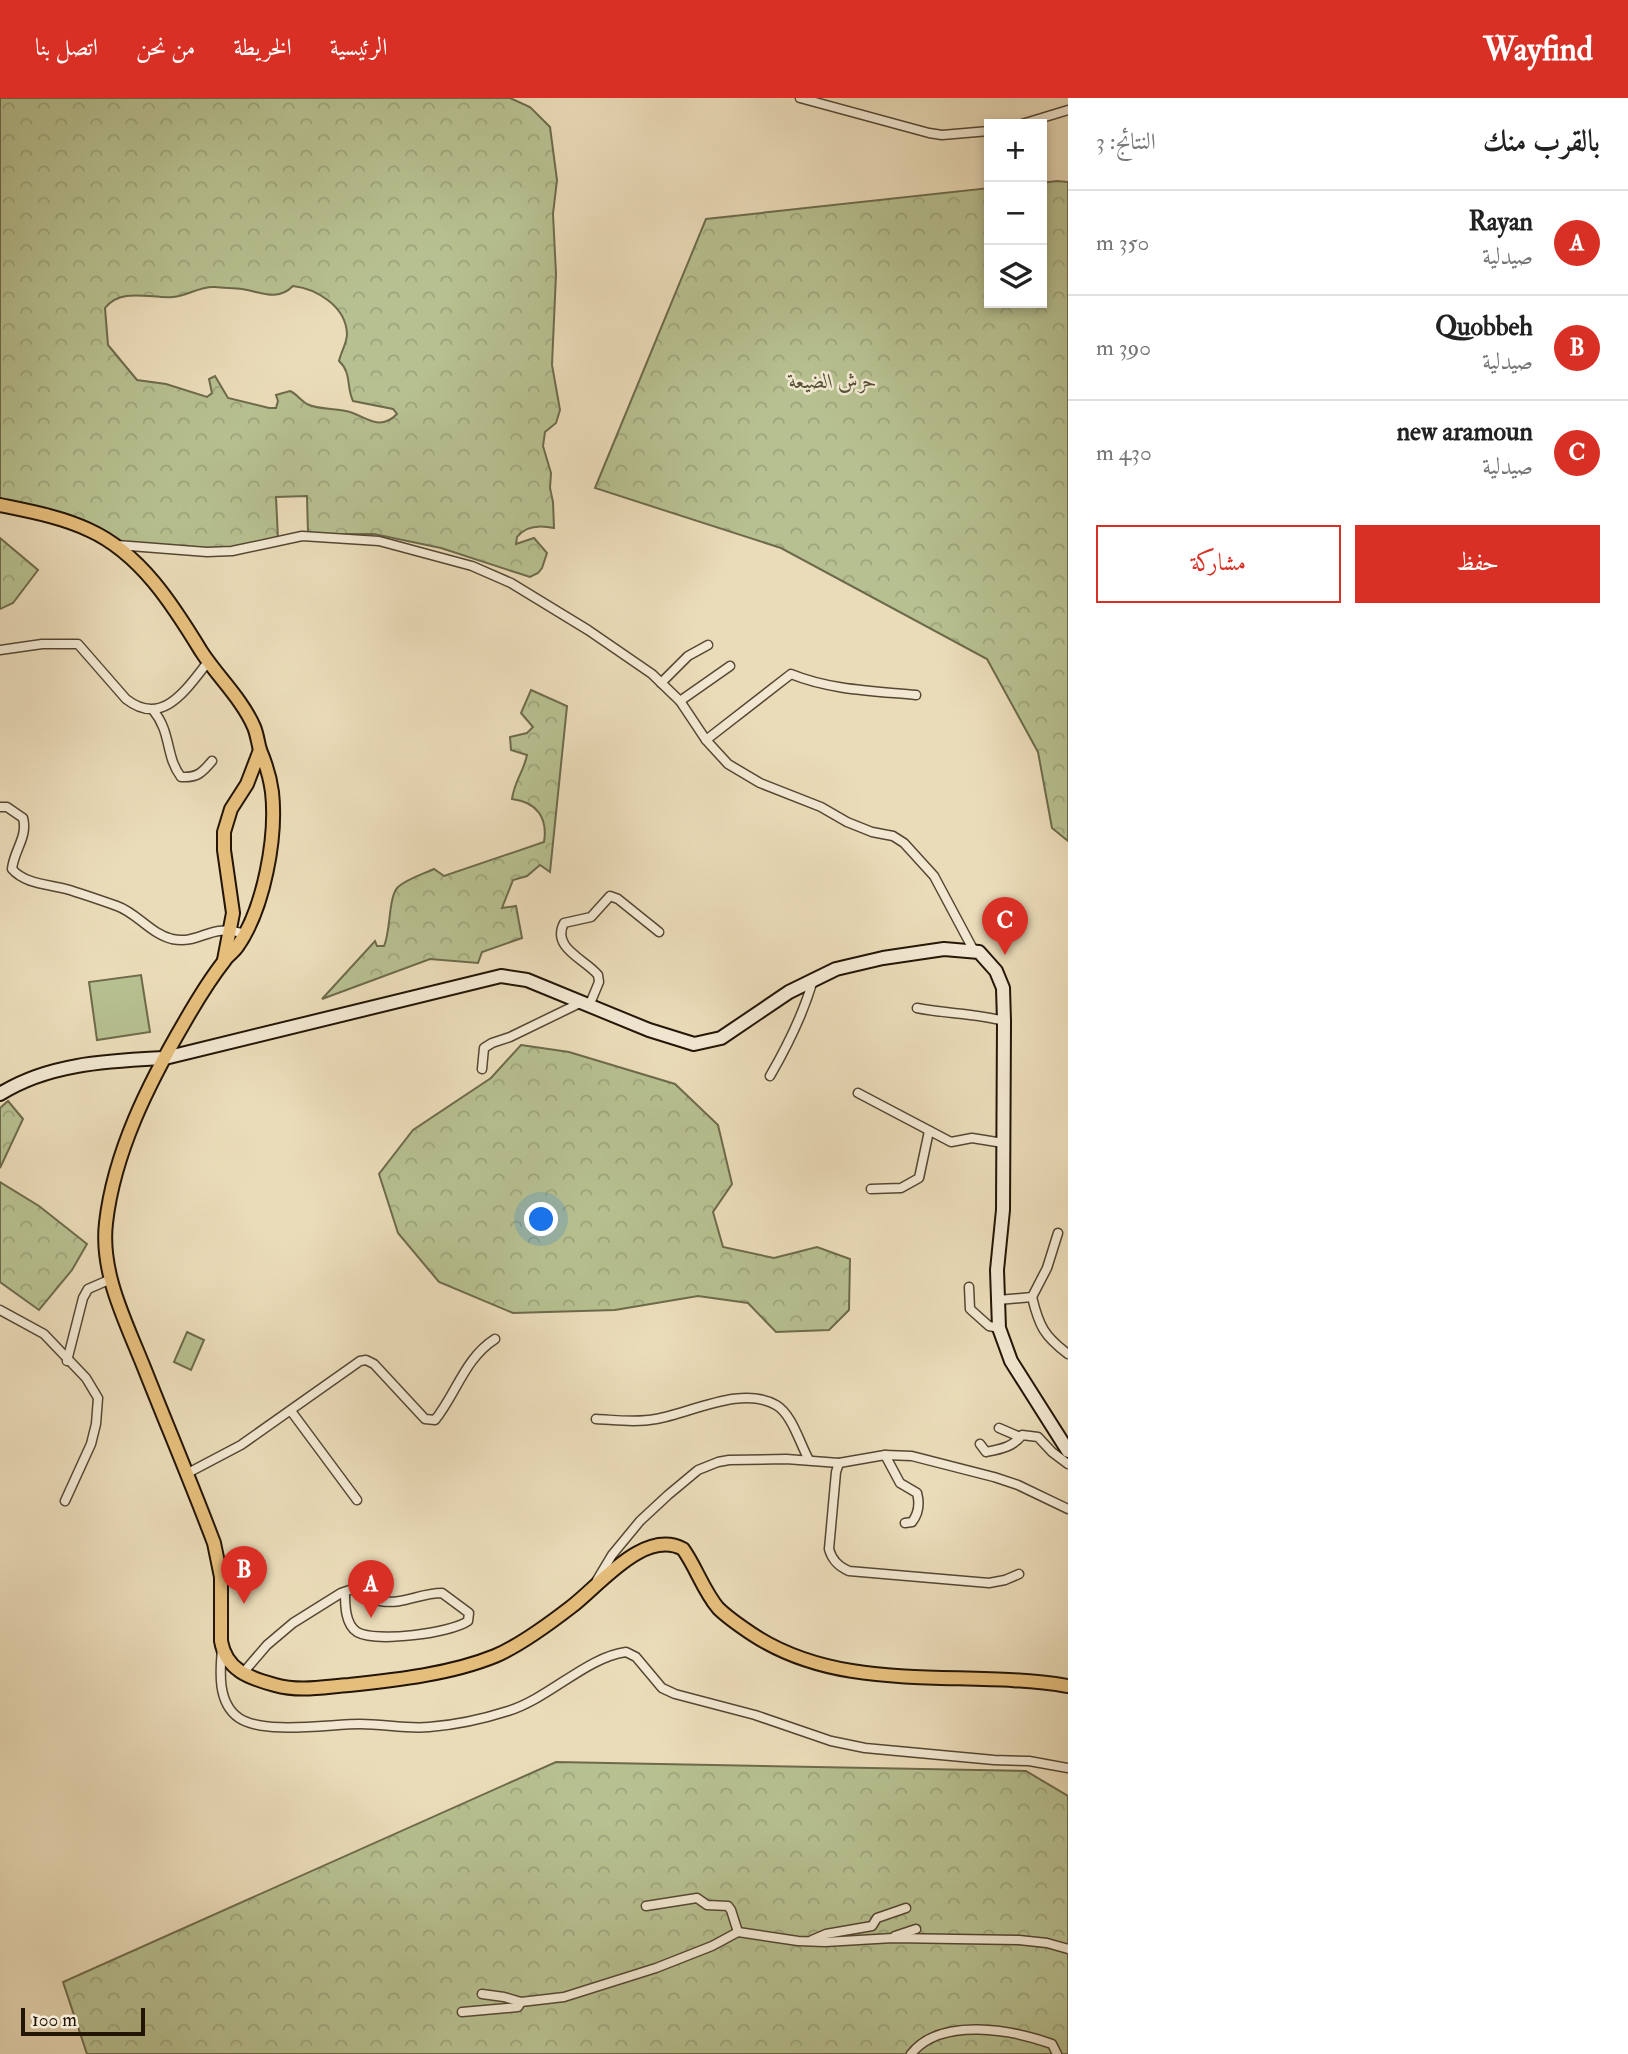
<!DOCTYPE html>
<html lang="ar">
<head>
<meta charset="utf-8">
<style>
  :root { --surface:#fff; --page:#f6f6f6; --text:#222; --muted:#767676; --line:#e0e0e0; --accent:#d93025 }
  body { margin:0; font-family:"IM FELL Double Pica",Amiri,serif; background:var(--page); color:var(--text); direction:rtl }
  .controls { position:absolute; right:21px; top:21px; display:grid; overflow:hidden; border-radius:0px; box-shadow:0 4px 10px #0003 }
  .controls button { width:63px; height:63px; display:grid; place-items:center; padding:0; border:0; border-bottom:2px solid var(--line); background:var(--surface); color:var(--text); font:35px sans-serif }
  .scale { position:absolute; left:21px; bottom:18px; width:124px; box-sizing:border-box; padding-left:7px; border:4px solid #231506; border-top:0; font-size:19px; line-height:24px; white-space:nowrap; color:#231506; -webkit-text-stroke:5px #f2e8d2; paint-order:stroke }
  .you { position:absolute; left:542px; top:1122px; width:24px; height:24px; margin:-18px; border:5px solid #fff; border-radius:50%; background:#1a73e8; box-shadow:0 0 0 10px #1a73e833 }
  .badge { display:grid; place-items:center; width:46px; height:46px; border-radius:50%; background:var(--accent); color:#fff; font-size:23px; font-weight:700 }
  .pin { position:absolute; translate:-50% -58px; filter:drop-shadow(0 2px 4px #0008) }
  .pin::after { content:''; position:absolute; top:37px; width:24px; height:21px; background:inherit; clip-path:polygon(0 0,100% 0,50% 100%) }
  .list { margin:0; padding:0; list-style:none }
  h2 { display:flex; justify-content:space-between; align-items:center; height:91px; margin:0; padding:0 28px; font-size:30px }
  h2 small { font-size:23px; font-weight:400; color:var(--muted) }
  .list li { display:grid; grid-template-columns:46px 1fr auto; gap:21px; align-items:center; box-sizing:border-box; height:105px; padding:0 28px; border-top:2px solid var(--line) }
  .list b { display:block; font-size:26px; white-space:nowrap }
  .list p { margin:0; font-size:23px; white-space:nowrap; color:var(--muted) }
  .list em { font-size:23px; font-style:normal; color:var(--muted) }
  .actions { display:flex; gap:14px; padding:21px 28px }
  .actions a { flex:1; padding:16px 0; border:2px solid var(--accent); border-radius:0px; text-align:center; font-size:24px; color:var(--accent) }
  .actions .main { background:var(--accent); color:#fff }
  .icon { flex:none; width:38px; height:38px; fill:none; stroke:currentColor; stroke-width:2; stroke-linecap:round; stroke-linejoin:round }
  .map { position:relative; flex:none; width:1068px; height:1956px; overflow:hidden; direction:ltr }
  header { display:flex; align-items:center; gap:42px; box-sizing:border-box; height:98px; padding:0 35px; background:var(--accent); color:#fff }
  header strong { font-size:33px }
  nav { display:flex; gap:38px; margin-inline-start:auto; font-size:24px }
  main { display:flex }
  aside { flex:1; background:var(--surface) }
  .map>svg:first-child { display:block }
  .forest { fill:url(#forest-crowns); stroke:#6d6a4b; stroke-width:2; fill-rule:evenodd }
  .pitch { fill:#b7c090; stroke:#6d6a4b; stroke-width:2 }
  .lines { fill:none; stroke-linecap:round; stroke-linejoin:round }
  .street-casing { stroke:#554733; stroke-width:11 }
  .secondary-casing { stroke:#231506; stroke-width:16 }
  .primary-casing { stroke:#231506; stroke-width:16 }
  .street { stroke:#f2e8d2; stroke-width:8 }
  .secondary { stroke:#f2e8d2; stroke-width:12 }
  .primary { stroke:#e6be7c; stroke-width:12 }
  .labels { text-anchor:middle; stroke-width:5; stroke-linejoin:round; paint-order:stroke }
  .park-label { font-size:21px; font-style:italic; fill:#575136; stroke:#f2e8d2 }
</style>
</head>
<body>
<header>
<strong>Wayfind</strong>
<nav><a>الرئيسية</a><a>الخريطة</a><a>من نحن</a><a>اتصل بنا</a></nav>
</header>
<main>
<aside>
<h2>بالقرب منك<small>النتائج: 3</small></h2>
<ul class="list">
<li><span class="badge">A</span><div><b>Rayan</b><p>صيدلية</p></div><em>350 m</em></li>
<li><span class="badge">B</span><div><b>Quobbeh</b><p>صيدلية</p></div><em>390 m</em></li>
<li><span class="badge">C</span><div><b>new aramoun</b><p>صيدلية</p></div><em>430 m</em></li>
</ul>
<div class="actions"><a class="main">حفظ</a><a>مشاركة</a></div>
</aside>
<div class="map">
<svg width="1068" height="1956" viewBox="0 0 1068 1956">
  <defs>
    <pattern id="forest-crowns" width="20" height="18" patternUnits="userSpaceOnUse" patternTransform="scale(1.75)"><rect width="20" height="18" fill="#b7c090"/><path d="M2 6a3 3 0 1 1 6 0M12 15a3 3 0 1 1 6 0" fill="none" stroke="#9da47b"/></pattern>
  </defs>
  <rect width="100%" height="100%" fill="#ebdcb9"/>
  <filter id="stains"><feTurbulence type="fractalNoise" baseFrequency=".00286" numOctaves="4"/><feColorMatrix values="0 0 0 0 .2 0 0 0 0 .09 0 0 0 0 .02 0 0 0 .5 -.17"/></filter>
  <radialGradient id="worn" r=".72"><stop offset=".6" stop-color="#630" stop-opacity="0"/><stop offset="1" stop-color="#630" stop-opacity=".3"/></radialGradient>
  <g class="forest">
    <path d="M0,0h510l20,9 20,20 7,53 -4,34 3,60 -4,91 8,45 -4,13 -11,9 -2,14 8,27 -1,15 3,14 1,26c-14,-3 -28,-3 -37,9l-1,7 18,-6 13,15 -5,15 -4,5 -8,4 -89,-29 -67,-14h-66l-1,-38 -31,1 2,42 -70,12 -86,-8 -122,-37zM293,188c25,3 53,21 54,48 0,9 -6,18 -8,27 13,12 7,26 14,40l40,8 4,5c-19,19 -32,1 -51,-3 -13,-3 -27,-1 -39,-7 -7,-4 -10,-10 -17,-13l-14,4 2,6 -2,7h-7l-41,-10 -13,-22 -6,3 3,14 -5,4 -41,-13 -29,-4 -29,-35 -3,-37c16,-21 47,-9 68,-11 15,-1 26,-11 42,-10 9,1 18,1 27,2 19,3 35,13 51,-3z"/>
    <path d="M1057,83l11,1v659l-16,-13 -14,-76 -51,-93 -206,-111 -186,-60 111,-269 283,-31v115h53v-120z"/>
    <path d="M0,440l38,32 -25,33 -13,6z"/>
    <path d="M531,592l36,16 -17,166 -10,-7 -13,11 -14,4 -11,28 14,-2 6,32 -40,14 -4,11 -48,-4 -108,40 53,-58 2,5h7c7,-15 4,-49 14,-59 9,-8 25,-13 36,-18l10,7 100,-34c4,-24 -7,-40 -32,-43 3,-20 11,-25 15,-44l-16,-5 -1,-13 17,-4 6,-6 -12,-14z"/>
    <path d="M521,947l48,7 106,32 43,41 14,59 -19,28 10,35 51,11 43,-11 33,12 -1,51 -20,20 -53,2 -28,-29 -50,-7 -83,14 -102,3 -74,-31 -41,-49 -19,-59 34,-44 78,-52z"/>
    <path d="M8,1003l15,18 -23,49v-60z"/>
    <path d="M0,1084l39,24 48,38 -15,26 -33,40 -39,-28z"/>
    <path d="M556,1664l470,9 42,25v258h-981l-24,-72z"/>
  </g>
  <g class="pitch">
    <path d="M141,877l9,57 -53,8 -8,-58z"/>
    <path d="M187,1234l17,8 -13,30 -17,-8z"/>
  </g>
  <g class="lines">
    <g class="street-casing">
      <g id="street">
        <path d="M800,0l129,35 13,2 47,-4"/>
        <path d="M1022,26l46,-14"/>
        <path d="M117,447l90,7 25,-1 70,-15 77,5 93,25 39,17 77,47 64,44 28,27 26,39 22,24 32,19 61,24 26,15 25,10 21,4 11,7 30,33 40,75"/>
        <path d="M0,552l42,-6h36l48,55c37,29 61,-11 82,-37"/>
        <path d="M661,585l27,-27 20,-11"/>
        <path d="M680,603l50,-35"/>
        <path d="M153,612c19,23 12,46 28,67 16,1 21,-4 31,-16"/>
        <path d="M706,642l85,-66c39,16 83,17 125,21"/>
        <path d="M0,709h7l16,11c5,19 -9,32 -11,51 13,15 35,15 54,20 17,5 34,11 51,17 20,7 34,28 55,33 29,6 38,-17 72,-5"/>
        <path d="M589,908l10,-24 -1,-7c-13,-16 -47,-27 -34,-52l27,-6 19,-21 8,3 41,33"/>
        <path d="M917,910c29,6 58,5 87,13"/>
        <path d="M482,971l2,-21 8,-5 18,-6 70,-34"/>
        <path d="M770,978c18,-31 33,-61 43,-96"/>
        <path d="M858,995l93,49 21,-4 31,5"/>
        <path d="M871,1091l30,-1 18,-10 10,-47"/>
        <path d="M969,1189l1,22 19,17 10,2"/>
        <path d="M1032,1199c7,29 12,39 36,57"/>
        <path d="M998,1202l34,-3 15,-29 11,-35"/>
        <path d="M0,1212l44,24 42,44 12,20 -2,26 -5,20 -26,57"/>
        <path d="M67,1263l16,-63 5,-9 23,-10"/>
        <path d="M291,1313l66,89"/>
        <path d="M596,1321c20,1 40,4 60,0 35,-6 86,-34 120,-14 16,9 24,39 33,55"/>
        <path d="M999,1330l21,9"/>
        <path d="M980,1346l6,8c15,-3 27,-5 36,-17l16,2 14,15 16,12"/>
        <path d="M885,1357l15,28 17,10c3,11 2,20 -5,29l-7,1"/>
        <path d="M839,1365l-3,9 -7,77c3,11 9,17 20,22l140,12 16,-3 14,-6"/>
        <path d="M186,1376l55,-29 119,-84 6,-1 8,4 51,55 10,1c21,-26 30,-62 60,-81"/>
        <path d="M597,1482l15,-25 28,-34 28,-26 30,-25 20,-8 11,-2 57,-1 53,4 46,-8 27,1 82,21 24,8 50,24"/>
        <path d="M345,1494c0,13 0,32 12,40 19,11 94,1 111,-11l1,-8 -27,-20c-23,0 -38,12 -62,8 -9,-2 -16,-9 -25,-12"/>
        <path d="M222,1551c-2,22 -5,54 17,69 26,17 91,6 121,6 24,0 46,5 69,3 26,-2 54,-8 79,-16 40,-12 79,-54 118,-59l10,5 26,31 13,6 80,21 76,26 34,7 129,12 35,1 39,7"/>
        <path d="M242,1576l25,-29 26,-22 48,-30 23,-8 10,-14"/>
        <path d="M646,1808l51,-8 10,7 21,1 3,4 7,22"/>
        <path d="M895,1838l21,-7"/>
        <path d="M812,1842l14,-6 46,-8 5,-8 29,-10"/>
        <path d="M482,1896l22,3 17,5 43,-5 92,-29 56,-22 26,-14 60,9 27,1 68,-4 126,2 28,3 21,6"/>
        <path d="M462,1914l56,-5 3,-5"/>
        <path d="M911,1956c30,-38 102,-24 141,-10l5,10"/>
      </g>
    </g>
    <g class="secondary-casing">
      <path id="secondary" d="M0,996c49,-31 109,-33 165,-36l336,-82 26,4 122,50 45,14 27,-6 68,-46 47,-23 47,-11 61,-9 35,3 17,19 7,17 1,33 -1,189 -6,60 2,58 12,33 57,90"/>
    </g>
    <g class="primary-casing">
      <g id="primary">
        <path d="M0,407c29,6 62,12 89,25 51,23 84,75 112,121 16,25 41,48 53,76 3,7 4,16 6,23 6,14 10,27 12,42 5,45 -8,117 -35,155 -3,5 -9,8 -12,13 -15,19 -29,42 -41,63 -35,60 -70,129 -78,200 -6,51 21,101 39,147 23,58 47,115 69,173l7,34v64c5,29 28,37 54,44 25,7 48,2 74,0 47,-5 102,-11 146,-29 26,-11 54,-32 76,-49 28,-21 73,-79 112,-58 13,18 20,41 35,59 10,10 22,18 34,26 94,62 211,34 316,52"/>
        <path d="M224,862l9,-47 -9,-63v-18l7,-23 16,-25 13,-34"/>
      </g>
    </g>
    <use href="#street" class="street"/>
    <use href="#secondary" class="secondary"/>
    <use href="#primary" class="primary"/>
  </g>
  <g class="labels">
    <g class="park-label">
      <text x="833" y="290">حرش الضيعة</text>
    </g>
  </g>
  <rect width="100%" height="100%" filter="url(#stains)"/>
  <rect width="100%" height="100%" fill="url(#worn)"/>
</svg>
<div class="controls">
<button>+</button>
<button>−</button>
<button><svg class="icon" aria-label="layers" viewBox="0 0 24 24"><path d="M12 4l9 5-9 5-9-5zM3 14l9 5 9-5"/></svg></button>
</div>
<div class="scale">100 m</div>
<div class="you"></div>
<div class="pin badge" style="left:371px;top:1520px">A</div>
<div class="pin badge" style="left:244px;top:1506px">B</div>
<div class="pin badge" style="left:1005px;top:857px">C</div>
</div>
</main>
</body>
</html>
